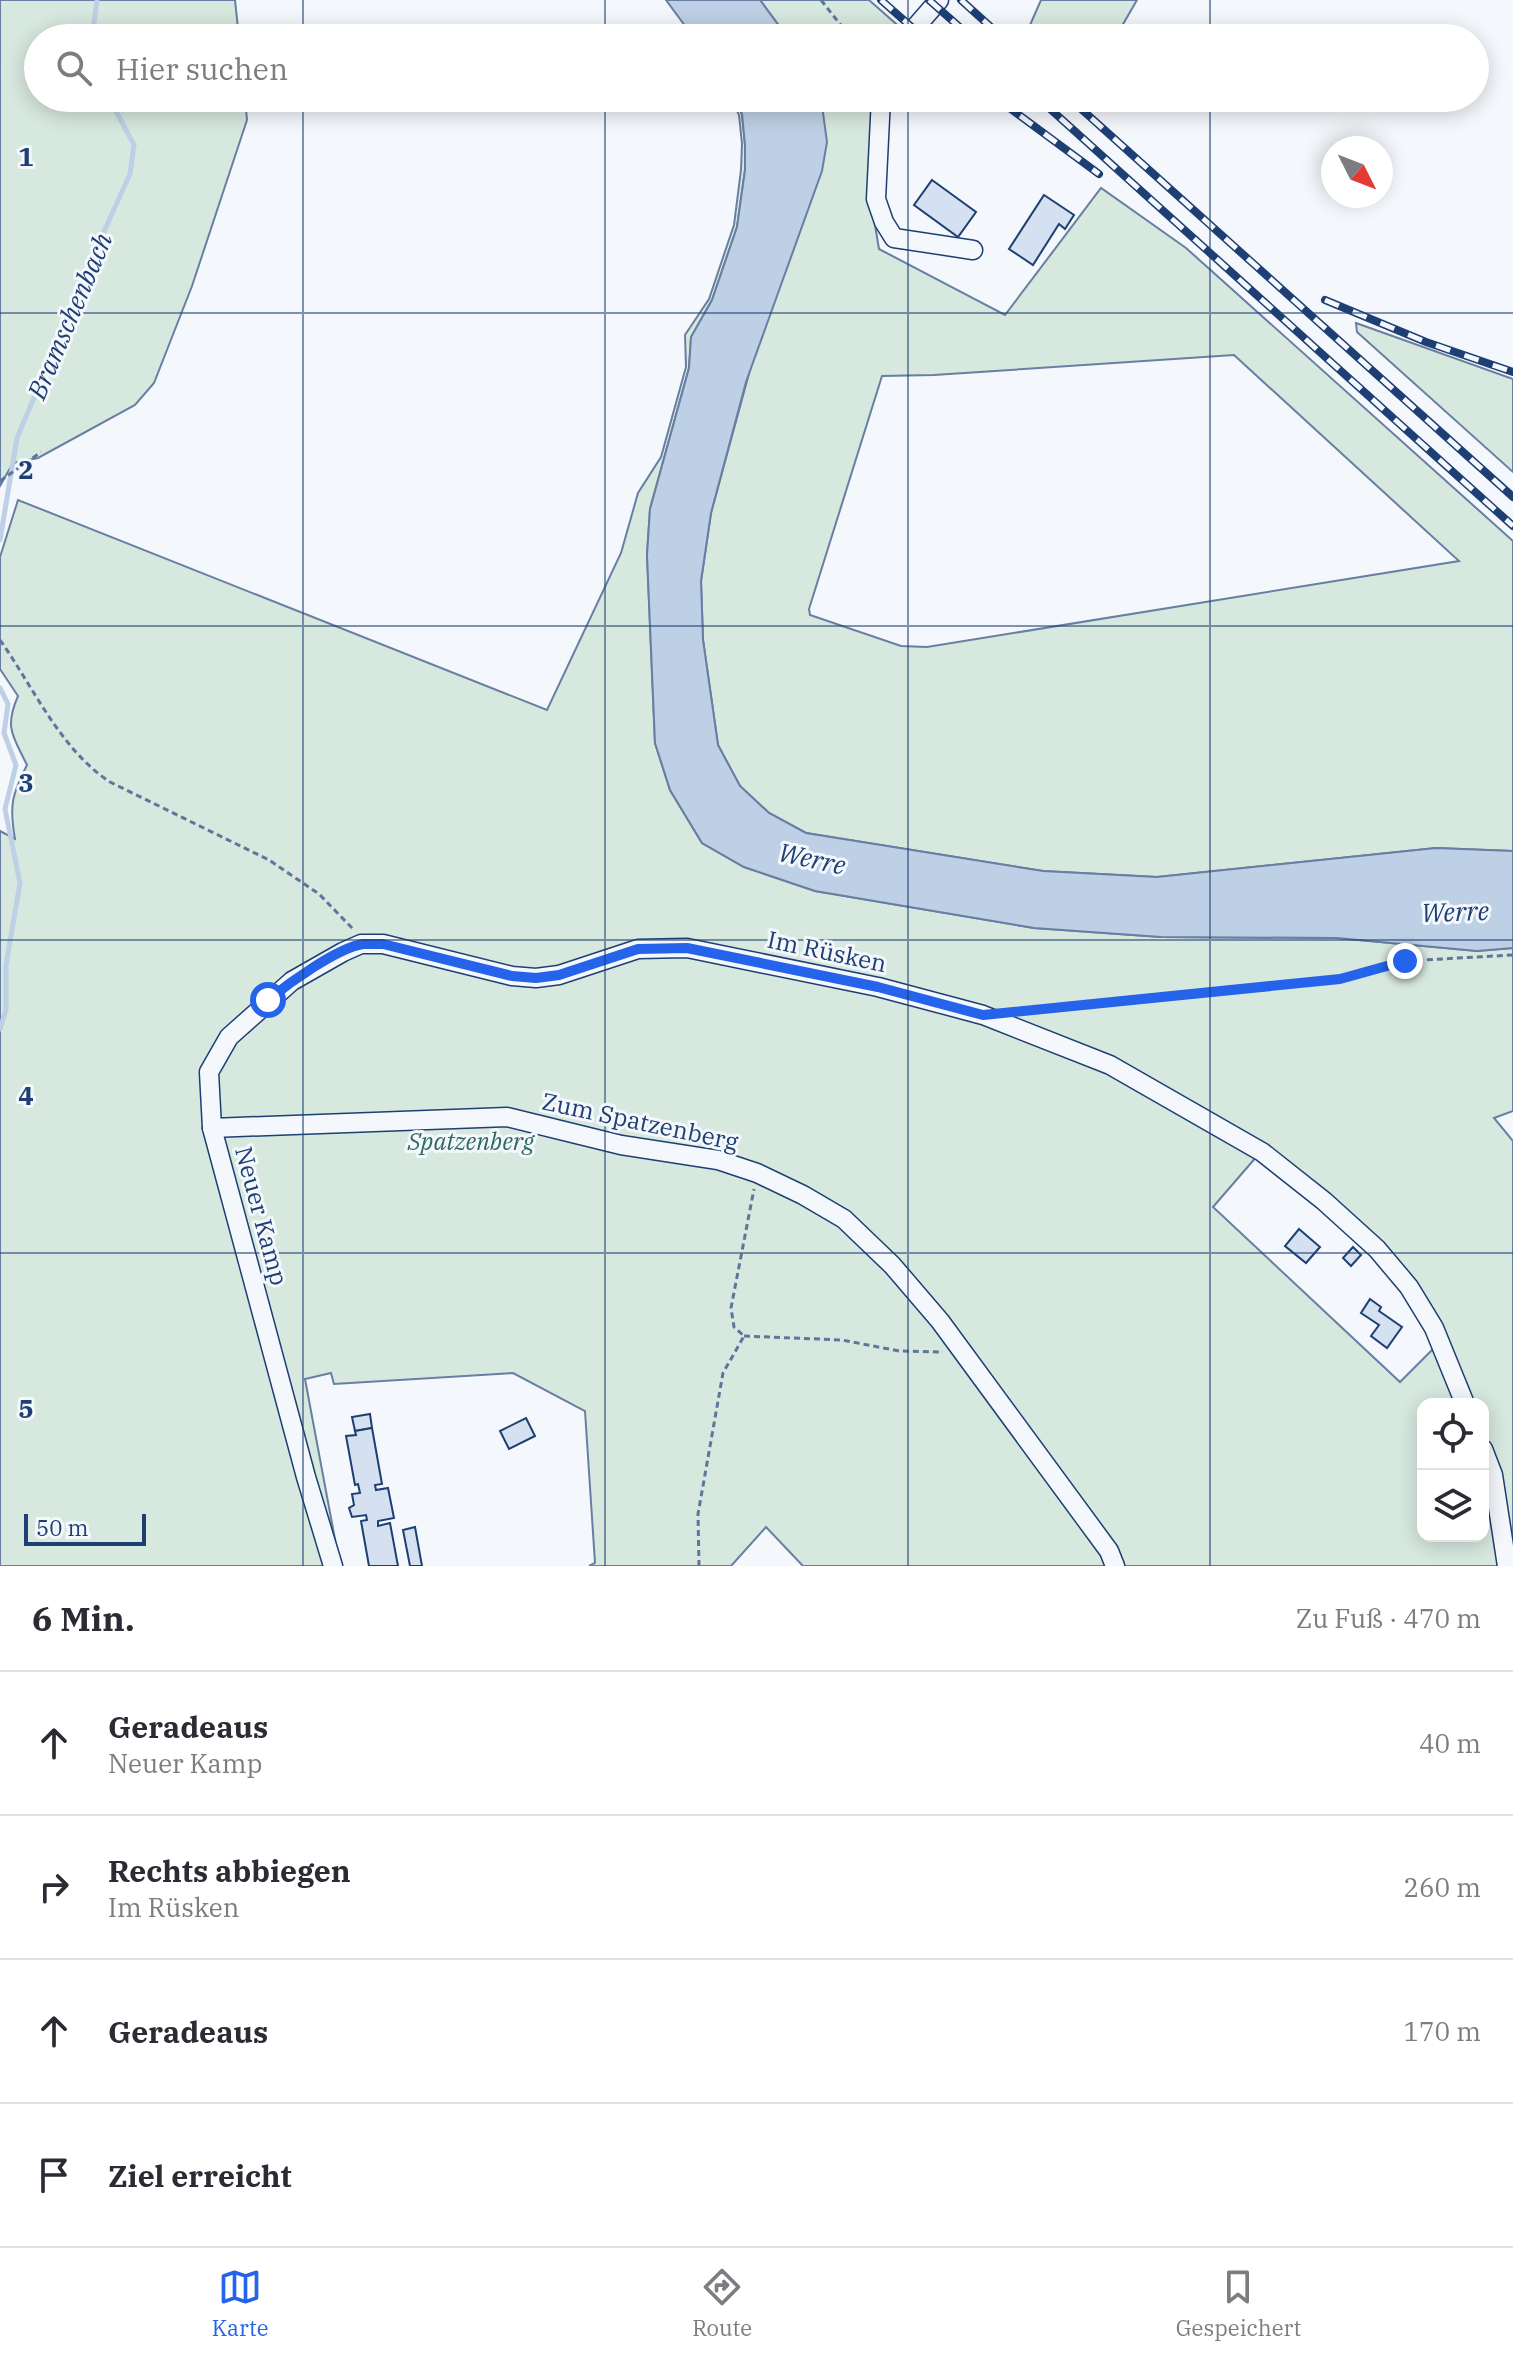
<!DOCTYPE html>
<html lang="de">
<head>
<meta charset="utf-8">
<style>
  :root { --surface:#fff; --page:#f7f7f7; --text:#2b2b33; --muted:#7c7c81; --line:#e1e1e2; --accent:#2563eb }
  body { margin:0; font-family:"IBM Plex Serif",serif; background:var(--page); color:var(--text) }
  .controls { position:absolute; right:24px; bottom:24px; display:grid; overflow:hidden; border-radius:16px; box-shadow:0 4px 20px #0003 }
  .controls button { width:72px; height:72px; display:grid; place-items:center; padding:0; border:0; border-bottom:2px solid var(--line); background:var(--surface); color:var(--text); font:40px sans-serif }
  .compass { position:absolute; left:1321px; top:136px; width:72px; height:72px; border-radius:50%; background:var(--surface); box-shadow:0 4px 20px #0003; rotate:132deg }
  .scale { position:absolute; left:24px; bottom:20px; width:122px; box-sizing:border-box; padding-left:8px; border:4px solid #1d3f73; border-top:0; font-size:22px; line-height:28px; white-space:nowrap; color:#1d3f73; -webkit-text-stroke:6px #f4f7fb; paint-order:stroke }
  .stop { position:absolute; width:24px; height:24px; margin:-18px; border:6px solid #2563eb; border-radius:50%; background:#fff }
  .stop.end { background:#2563eb; border-color:#fff; box-shadow:0 2px 8px #0008 }
  .list { margin:0; padding:0; list-style:none }
  h2 { display:flex; justify-content:space-between; align-items:center; height:104px; margin:0; padding:0 32px; font-size:34px }
  h2 small { font-size:26px; font-weight:400; color:var(--muted) }
  .list li { display:grid; grid-template-columns:52px 1fr auto; gap:24px; align-items:center; box-sizing:border-box; height:144px; padding:0 32px; border-top:2px solid var(--line) }
  .list b { display:block; font-size:30px; white-space:nowrap }
  .list p { margin:0; font-size:26px; white-space:nowrap; color:var(--muted) }
  .list em { font-size:26px; font-style:normal; color:var(--muted) }
  .icon { flex:none; width:44px; height:44px; fill:none; stroke:currentColor; stroke-width:2; stroke-linecap:round; stroke-linejoin:round }
  .map { position:relative; flex:none; width:1513px; height:1566px; overflow:hidden }
  .search { position:absolute; background:var(--surface); box-shadow:0 4px 20px #0003; left:24px; right:24px; top:24px; height:88px; display:flex; align-items:center; gap:20px; box-sizing:border-box; padding:0 28px; border-radius:44px; color:var(--muted); font-size:30px }
  .sheet { height:680px; background:var(--surface) }
  nav { display:flex; justify-content:space-around; align-items:center; box-sizing:border-box; height:112px; border-top:2px solid var(--line); background:var(--surface); font-size:22px; color:var(--muted) }
  nav a { display:grid; justify-items:center; gap:4px }
  nav .on { color:var(--accent) }
  .map>svg:first-child { display:block }
  .green { fill:#d7e8df; stroke:#687fa3; stroke-width:2; fill-rule:evenodd }
  .water { fill:#bed0e5; stroke:#687fa3; stroke-width:2 }
  .lines { fill:none; stroke-linecap:round; stroke-linejoin:round }
  .stream { stroke:#bed0e5; stroke-width:5 }
  .building { fill:#d5e0f0; stroke:#1d3f73; stroke-width:2 }
  .minor-casing { stroke:#1d3f73; stroke-width:21 }
  .path { stroke:#5e769c; stroke-width:3; stroke-dasharray:6 4; stroke-linecap:butt }
  .minor { stroke:#f4f7fb; stroke-width:18 }
  .rail-casing { stroke:#1d3f73; stroke-width:8 }
  .rail { stroke:#f4f7fb; stroke-width:5; stroke-dasharray:15; stroke-linecap:butt }
  .route { stroke:#2563eb; stroke-width:10 }
  .grid { fill:none; stroke:#1d3f73; stroke-width:2; stroke-opacity:0.55 }
  .labels { text-anchor:middle; stroke-width:6; stroke-linejoin:round; paint-order:stroke }
  .street-label { font-size:24px; fill:#1d3f73; stroke:#f4f7fb }
  .park-label { font-size:24px; font-style:italic; fill:#2c6c60; stroke:#f4f7fb }
  .water-label { font-size:26px; font-style:italic; fill:#1d3f73; stroke:#f4f7fb }
  .grid-label { font-size:26px; text-anchor:middle; font-weight:bold; fill:#1d3f73; stroke:#f4f7fb; stroke-width:6; stroke-linejoin:round; paint-order:stroke }
</style>
</head>
<body>
<div class="map">
<svg width="1513" height="1566" viewBox="0 0 1513 1566">
  <rect width="100%" height="100%" fill="#f4f7fb"/>
  <g class="green">
    <path d="M0,0h235l4,38h-201v60h207l2,22 -55,166 -38,97 -19,22 -97,53 -25,5 -13,23z"/>
    <path d="M760,0h109l34,30 -6,8h-109z"/>
    <path d="M1041,0h96l-22,38h-71l-14,-13z"/>
    <path d="M731,98h4l7,16 3,31v25l-8,57 -25,73 -21,37 -2,31 -39,141 -3,46 8,188 15,47 32,53 42,24 71,24 219,37 127,9 176,1 140,13 36,-3v163l-19,7 19,23v425h-710l-37,-39 -35,39h-142l6,-3 -10,-152 -72,-38 -179,11 -3,-11 -26,6 35,187h-340v-735l15,8c-6,-34 -3,-44 12,-74 -14,-29 -23,-37 -9,-69l-18,-27v-112l18,-57 529,210 74,-157 17,-60 23,-36 25,-90 -1,-32 24,-36 25,-74 7,-55 1,-26 -3,-29zM1264,1148l116,98 57,99 -37,37 -187,-175zM1423,1404h60v132h-60z"/>
    <path d="M821,98h54l-4,103 8,48 126,66 96,-127 85,60 327,293v310l-77,-3 -279,29 -114,-6 -237,-38 -37,-20 -29,-27 -22,-41 -15,-105 -2,-59 10,-68 112,-411zM1234,355l225,206 -532,86 -26,-1 -91,-31 -1,-6 73,-233 52,-1z"/>
    <path d="M1356,323l157,56v93l-156,-140z"/>
  </g>
  <g class="water">
    <path d="M666,0h94l28,38h-94z"/>
    <path d="M735,98h86l6,44 -5,29 -76,211 -35,131 -10,68 2,59 15,105 22,41 29,27 37,20 237,38 114,6 279,-29 77,3v97l-36,3 -140,-13 -176,-1 -127,-9 -219,-37 -71,-24 -42,-24 -32,-53 -15,-47 -8,-188 3,-46 39,-141 2,-31 21,-37 25,-73 8,-57v-25l-3,-31z"/>
  </g>
  <g class="lines">
    <g class="stream">
      <path d="M92,38l5,-38"/>
      <path d="M0,540l17,-102 84,-200 29,-64 4,-29 -25,-47"/>
      <path d="M0,688l8,16 -4,29 12,32 -11,44 15,74 -14,82v45l-6,19"/>
    </g>
  </g>
  <g class="building">
    <path d="M932,180l44,32 -18,25 -44,-32z"/>
    <path d="M1044,195l30,20 -9,14 -6,-5 -26,41 -24,-16z"/>
    <path d="M1299,1229l21,18 -14,16 -21,-17z"/>
    <path d="M1353,1247l8,8 -10,11 -8,-8z"/>
    <path d="M1370,1299l11,8 -2,4 23,16 -15,21 -16,-12 8,-11 -18,-12z"/>
    <path d="M370,1414l2,14 -17,3 -3,-14z"/>
    <path d="M526,1418l9,18 -26,13 -9,-18z"/>
    <path d="M372,1428l10,56 -7,1 1,5 12,-2 6,30 -16,3v5l12,-3 8,43h-29l-8,-45 6,-1 -1,-5 -14,2 -3,-9 5,-3 -2,-11 8,-1 -2,-9 -3,1 -9,-49 10,-1 -1,-4z"/>
    <path d="M415,1527l7,39h-12l-7,-36z"/>
  </g>
  <g class="lines">
    <g class="minor-casing">
      <g id="minor">
        <path d="M906,38l33,-38"/>
        <path d="M881,98l-5,101 8,23 10,16 79,12"/>
        <path d="M212,1128l295,-11 114,28 97,15 39,13 46,22 41,24 48,46 48,56 169,230 6,15"/>
        <path d="M1483,1449l10,26 14,91"/>
        <path d="M333,1566l-27,-89 -94,-349 -3,-56 20,-35 63,-56 51,-29 18,-8h22l129,32 24,2 23,-3 79,-26 49,-1 191,39 105,28 127,50 152,87 62,49 53,48 32,38 25,41 31,76"/>
      </g>
    </g>
    <g class="path">
      <path d="M821,0l30,38"/>
      <path d="M0,481l41,-29"/>
      <path d="M0,640c34,48 60,109 110,142l159,78 50,34 35,36"/>
      <path d="M1021,1011l319,-32 65,-18 108,-6"/>
      <path d="M744,1336l98,4 57,11 44,1"/>
      <path d="M699,1566l-1,-52 25,-141 21,-37 -10,-9 -3,-19 23,-119"/>
    </g>
    <use href="#minor" class="minor"/>
    <g class="rail-casing">
      <g id="rail">
        <path d="M881,0l43,38"/>
        <path d="M929,0l43,38"/>
        <path d="M961,0l42,38"/>
        <path d="M996,98l103,76"/>
        <path d="M1038,98l475,428"/>
        <path d="M1069,98l444,399"/>
        <path d="M1325,300l101,42 87,30"/>
      </g>
    </g>
    <use href="#rail" class="rail"/>
  </g>
  <g class="lines">
    <path class="route" d="M268,1000c21,-17 69,-52 95,-56 6,0 13,0 20,0l129,32 24,2 23,-3 79,-26 49,-1 191,39 105,28 357,-36 65,-18"/>
  </g>
  <path class="grid" d="M303,0v38M605,0v38M908,0v38M1210,0v38M303,98v1468M605,98v1468M908,98v1468M1210,98v1468M0,313h1513M0,626h1513M0,940h1513M0,1253h1513"/>
  <g class="labels">
    <g class="street-label">
      <text transform="translate(827 952) rotate(12)" y="8">Im Rüsken</text>
      <text transform="translate(640 1122) rotate(12)" y="8">Zum Spatzenberg</text>
      <text transform="translate(261 1216) rotate(75)" y="8">Neuer Kamp</text>
    </g>
    <g class="park-label">
      <text x="471" y="1150">Spatzenberg</text>
    </g>
    <g class="water-label">
      <text transform="translate(70 316) rotate(-67)" y="9">Bramschenbach</text>
      <text transform="translate(812 859) rotate(12)" y="9">Werre</text>
      <text transform="translate(1455 912) rotate(-2)" y="9">Werre</text>
    </g>
  </g>
  <g class="grid-label">
    <text x="26" y="166">1</text>
    <text x="26" y="479">2</text>
    <text x="26" y="792">3</text>
    <text x="26" y="1105">4</text>
    <text x="26" y="1418">5</text>
  </g>
</svg>
<div class="controls">
<button><svg class="icon" aria-label="locate" viewBox="0 0 24 24"><circle cx="12" cy="12" r="6"/><path d="M12 2v4M12 18v4M2 12h4M18 12h4"/></svg></button>
<button><svg class="icon" aria-label="layers" viewBox="0 0 24 24"><path d="M12 4l9 5-9 5-9-5zM3 14l9 5 9-5"/></svg></button>
</div>
<svg class="compass" viewBox="-18 -18 36 36"><path d="M0-13l5 13h-10z" fill="#e53935"/><path d="M0 13l5-13h-10z" fill="#7c7c81"/></svg>
<div class="scale">50 m</div>
<div class="stop" style="left:268px;top:1000px"></div>
<div class="stop end" style="left:1405px;top:961px"></div>
<div class="search"><svg class="icon" aria-label="search" viewBox="0 0 24 24"><circle cx="10" cy="10" r="6"/><path d="M15 15l6 6"/></svg>Hier suchen</div>
</div>
<section class="sheet">
<h2>6 Min.<small>Zu Fuß · 470 m</small></h2>
<ul class="list">
<li><svg class="icon" aria-label="ahead" viewBox="0 0 24 24"><path d="M12 20V5M6 11l6-6 6 6"/></svg><div><b>Geradeaus</b><p>Neuer Kamp</p></div><em>40 m</em></li>
<li><svg class="icon" aria-label="right" viewBox="0 0 24 24"><path d="M7 20v-9h11M14 6l5 5-5 5"/></svg><div><b>Rechts abbiegen</b><p>Im Rüsken</p></div><em>260 m</em></li>
<li><svg class="icon" aria-label="ahead" viewBox="0 0 24 24"><path d="M12 20V5M6 11l6-6 6 6"/></svg><div><b>Geradeaus</b></div><em>170 m</em></li>
<li><svg class="icon" aria-label="arrive" viewBox="0 0 24 24"><path d="M6 21V4h12l-3 4 3 4H6"/></svg><div><b>Ziel erreicht</b></div></li>
</ul>
</section>
<nav>
<a class="on"><svg class="icon" aria-label="map" viewBox="0 0 24 24"><path d="M3 6l6-2 6 2 6-2v14l-6 2-6-2-6 2zM9 4v14M15 6v14"/></svg>Karte</a>
<a><svg class="icon" aria-label="directions" viewBox="0 0 24 24"><path d="M12 3l9 9-9 9-9-9zM9 14v-3h6M13 9l2 2-2 2"/></svg>Route</a>
<a><svg class="icon" aria-label="saved" viewBox="0 0 24 24"><path d="M7 4h10v16l-5-4-5 4z"/></svg>Gespeichert</a>
</nav>
</body>
</html>
